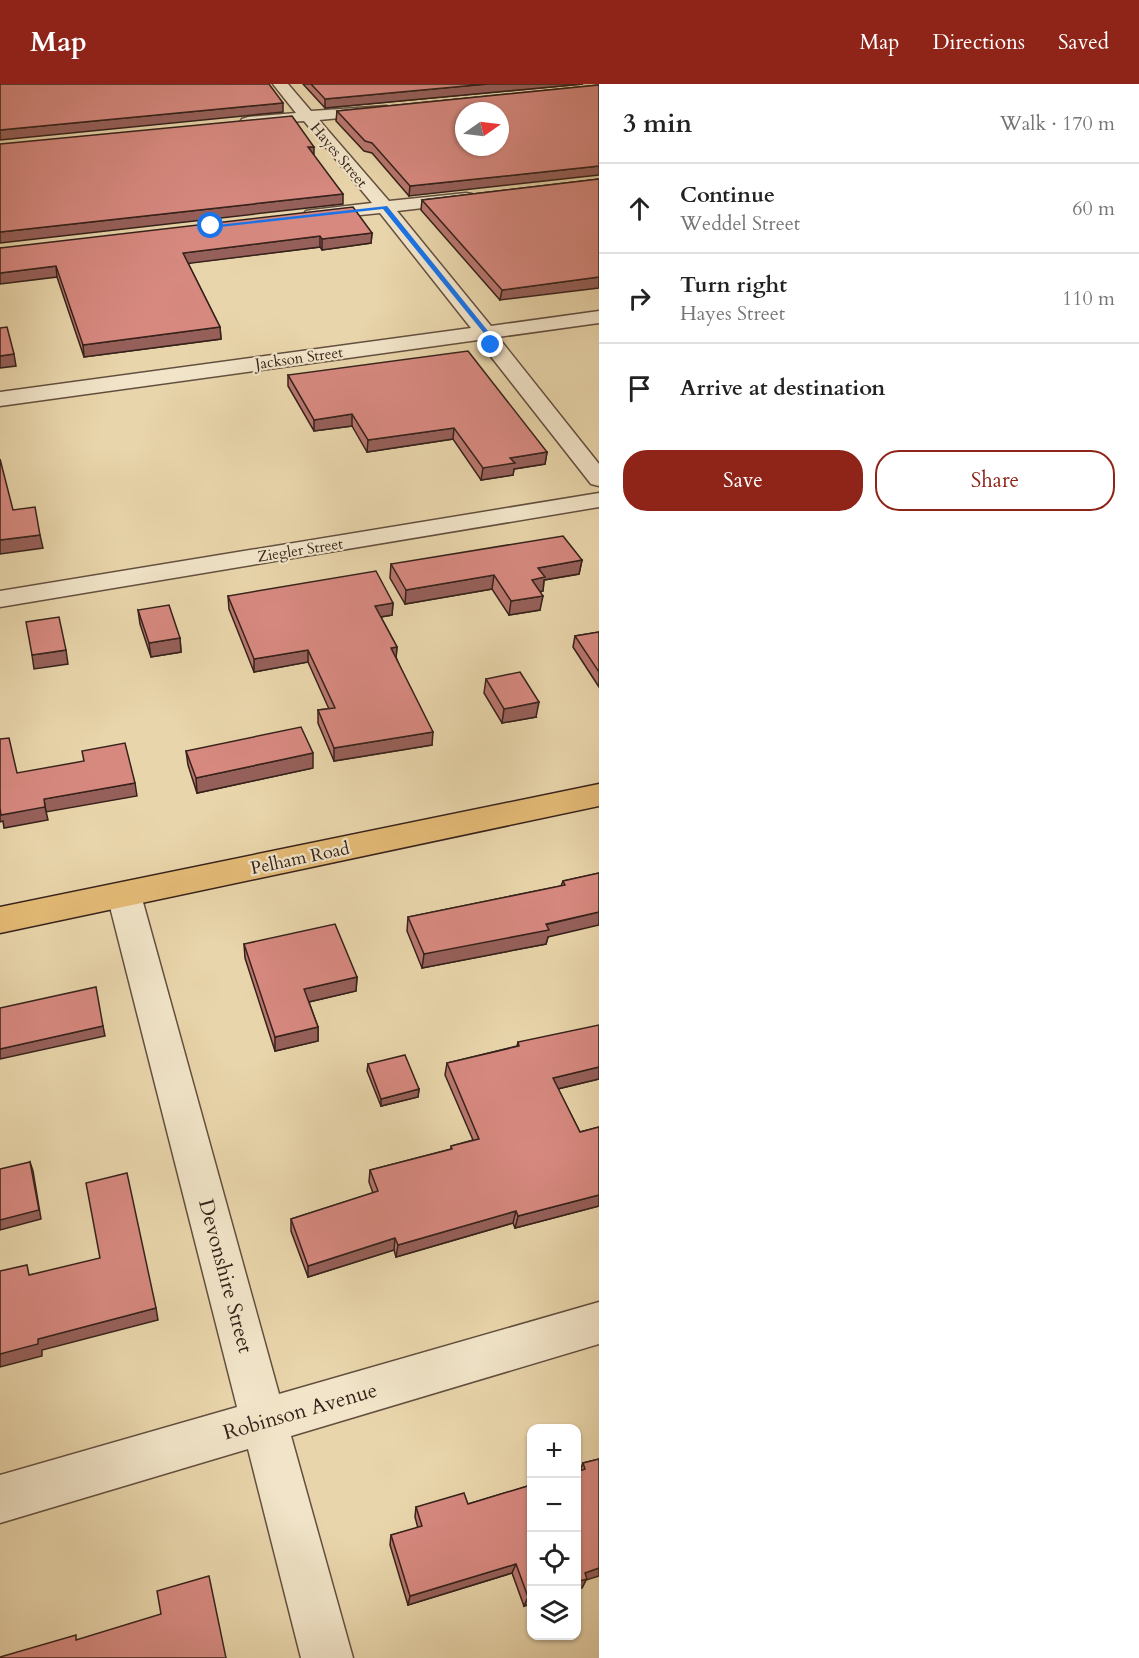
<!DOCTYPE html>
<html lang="en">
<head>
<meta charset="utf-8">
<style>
  :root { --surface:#fff; --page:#f2f2f2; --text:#222; --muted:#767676; --line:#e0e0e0; --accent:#8f2418 }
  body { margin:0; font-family:Cardo,serif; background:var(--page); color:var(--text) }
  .controls { position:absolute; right:18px; bottom:18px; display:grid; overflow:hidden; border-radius:12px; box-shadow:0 2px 4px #0004 }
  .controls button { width:54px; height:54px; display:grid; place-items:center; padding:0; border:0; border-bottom:2px solid var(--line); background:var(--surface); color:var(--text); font:30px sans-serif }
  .compass { position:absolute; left:455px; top:18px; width:54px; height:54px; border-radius:50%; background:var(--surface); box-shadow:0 2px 4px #0004; rotate:76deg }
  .stop { position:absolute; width:18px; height:18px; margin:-14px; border:4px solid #1a73e8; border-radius:50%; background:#fff }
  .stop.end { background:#1a73e8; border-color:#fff; box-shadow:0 2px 6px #0008 }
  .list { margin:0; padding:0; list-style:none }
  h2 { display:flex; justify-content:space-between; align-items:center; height:78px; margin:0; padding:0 24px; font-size:26px }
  h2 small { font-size:20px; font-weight:400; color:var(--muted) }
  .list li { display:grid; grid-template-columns:39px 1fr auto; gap:18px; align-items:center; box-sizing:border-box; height:90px; padding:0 24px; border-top:2px solid var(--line) }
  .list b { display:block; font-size:22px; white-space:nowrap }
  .list p { margin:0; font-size:20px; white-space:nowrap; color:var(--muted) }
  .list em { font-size:20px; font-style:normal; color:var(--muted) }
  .actions { display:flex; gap:12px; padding:18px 24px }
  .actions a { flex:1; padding:14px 0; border:2px solid var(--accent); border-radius:24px; text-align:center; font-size:21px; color:var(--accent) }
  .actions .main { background:var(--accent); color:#fff }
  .icon { flex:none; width:33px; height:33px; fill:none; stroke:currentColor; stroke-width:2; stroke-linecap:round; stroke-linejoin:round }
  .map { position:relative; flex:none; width:599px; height:1574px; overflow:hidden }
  header { display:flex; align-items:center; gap:36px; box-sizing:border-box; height:84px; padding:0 30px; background:var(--accent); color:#fff }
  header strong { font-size:28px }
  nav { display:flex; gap:33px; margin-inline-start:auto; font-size:21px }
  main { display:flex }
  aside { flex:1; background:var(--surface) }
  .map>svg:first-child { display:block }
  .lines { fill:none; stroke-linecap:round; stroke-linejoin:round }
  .minor-casing { stroke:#634f3f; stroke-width:3 }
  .major-casing { stroke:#36221b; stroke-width:3 }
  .minor { fill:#f1e4c8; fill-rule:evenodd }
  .major { fill:#e4ba76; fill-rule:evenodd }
  .wall { fill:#b9766e; stroke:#36221b; stroke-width:1.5 }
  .shaded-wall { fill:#96605a; stroke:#36221b; stroke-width:1.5 }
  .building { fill:#d78980; stroke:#36221b; stroke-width:1.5; fill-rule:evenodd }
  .route { fill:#1a73e8 }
  .labels { text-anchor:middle; stroke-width:4.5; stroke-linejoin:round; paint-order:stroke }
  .far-street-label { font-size:15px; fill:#36221b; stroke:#f1e4c8 }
  .street-label { font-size:18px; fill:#36221b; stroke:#f1e4c8 }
  .near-street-label { font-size:21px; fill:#36221b; stroke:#f1e4c8 }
</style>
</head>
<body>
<header>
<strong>Map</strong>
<nav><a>Map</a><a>Directions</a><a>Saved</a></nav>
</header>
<main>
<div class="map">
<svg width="599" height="1574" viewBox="0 0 599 1574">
  <rect width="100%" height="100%" fill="#e9d5ab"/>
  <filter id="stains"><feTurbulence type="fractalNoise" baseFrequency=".00333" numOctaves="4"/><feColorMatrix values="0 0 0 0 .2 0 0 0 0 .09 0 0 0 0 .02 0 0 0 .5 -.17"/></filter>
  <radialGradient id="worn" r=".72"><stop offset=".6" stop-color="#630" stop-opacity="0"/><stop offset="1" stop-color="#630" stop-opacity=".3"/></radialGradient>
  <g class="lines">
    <g class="minor-casing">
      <g id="minor">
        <path d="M273,0h15l23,27 76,-5 3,3 -8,5 -63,6 70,81 77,-8 6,1 3,4 -3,4 -6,1 -69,8 94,115 108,-15v12l-101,14 101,127v22l-8,-2 -113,-144 -478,66v-14l471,-64 -91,-115 -68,7 -6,-1 -3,-4 3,-4 6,-1 60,-7 -68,-82 -62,4 -2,-3 2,-3 6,-2 48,-4z"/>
        <path d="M599,409v14l-599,100v-16z"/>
        <path d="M124,799l12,3 5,9 138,499 320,-92v42l-308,92 62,222h-52l-53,-209 -248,74v-48l237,-68 -130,-512 5,-9z"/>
      </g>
    </g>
    <g class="major-casing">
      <path id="major" d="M599,700v22l-599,127v-26z"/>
    </g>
    <use href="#minor" class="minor"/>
    <use href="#major" class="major"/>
  </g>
  <g class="wall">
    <path d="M303,0h280l-258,24z"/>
    <path d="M599,1l-190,111 -37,-43 -8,-2 -28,-30 1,-10z"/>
    <path d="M599,95l-99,121 -79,-90 1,-10z"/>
    <path d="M372,149l-1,10 -49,7 -2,-3 -132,16 32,64 1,12 -137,18 -27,-80 -57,-29z"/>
    <path d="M288,291l259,77 -2,12 -31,5 -1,6 -32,5 -28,-41 -86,13 -15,-26 -38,5 -26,-45z"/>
    <path d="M582,476l-3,14 -35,6 -1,11 -3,1v18l-31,5 -17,-26 -87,15 -15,-26 1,-14z"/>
    <path d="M228,512l165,7 -1,12 -11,2 16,30 -1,10 36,88 -98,16 -16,-38v-13l11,-1 -21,-47 -54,10 -25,-63z"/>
    <path d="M138,526l42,28 1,14 -30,5 -11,-33z"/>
    <path d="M599,548v55l-26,-40 2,-11z"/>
    <path d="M486,595l50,38 -34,6 -18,-30z"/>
    <path d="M186,667l127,17 -116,25 -9,-28z"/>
    <path d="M599,789l-51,64 -2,7 -124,24 -15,-37 1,-14 153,-31 2,-5z"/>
    <path d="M244,860l113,33 -1,14 -47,11 9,25v14l-43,10 -30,-93z"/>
    <path d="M518,958l81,37 -41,10 22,43 19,-5v79l-84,22 -2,-5 -117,34 -2,-7 -86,27 -17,-46v-12l82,-26 -4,-11 1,-12 81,-21v-3l22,-6 -28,-65 2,-12 70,-17z"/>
    <path d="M368,980l51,25 -1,8 -37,9 -14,-35z"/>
    <path d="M599,1375l-13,121 -4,8 -2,-117 3,-8z"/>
    <path d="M531,1401v119l-7,2 -12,-33 -104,32 -18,-60 1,-10 27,-7 -3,-11 1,-10 52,-3z"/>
  </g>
  <g class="shaded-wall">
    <path d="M487,0h96l-258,24v-9z"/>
    <path d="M283,19v9l-283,28v-10z"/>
    <path d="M308,63h6v9z"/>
    <path d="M599,82v9l-190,21 1,-10z"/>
    <path d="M343,110v10l-343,39v-11z"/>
    <path d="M372,149l-1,10 -49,7v-11z"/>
    <path d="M320,152v11l-136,17 -1,-11z"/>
    <path d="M56,182l1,11 -57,7v-11z"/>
    <path d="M599,193v11l-99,12 2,-10z"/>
    <path d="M220,243l1,12 -137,18 -1,-12z"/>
    <path d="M14,270l2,12 -16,2v-12z"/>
    <path d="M352,330v12l-38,5v-11z"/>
    <path d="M454,344l-1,11 -86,13 1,-12z"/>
    <path d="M547,368l-2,12 -31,5 -1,6 -32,5 2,-12 27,-10z"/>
    <path d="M40,451l3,13 -43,6v-14z"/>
    <path d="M582,476l-3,14 -35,6 -1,11 -14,3 3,-14 6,-12z"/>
    <path d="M494,491l-2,14 -87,15 1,-14z"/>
    <path d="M543,512l-3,14 -31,5 2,-14z"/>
    <path d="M393,519l-1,12 -18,3 1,-12z"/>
    <path d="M180,554l1,14 -30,5 -2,-14z"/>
    <path d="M397,563l-1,12 -5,-11z"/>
    <path d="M66,566l2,14 -34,5 -2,-14z"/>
    <path d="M308,566v12l-54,10v-13z"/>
    <path d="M539,618l-3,15 -34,6 2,-14z"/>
    <path d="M433,648l-1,13 -98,16v-13z"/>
    <path d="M313,669v15l-116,25 -1,-15z"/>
    <path d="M135,699l2,13 -91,16 -2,-13z"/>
    <path d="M45,723l3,13 -44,8 -1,-7 -3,1v-14z"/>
    <path d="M599,828v13l-51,12 -2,7 -124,24 2,-14z"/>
    <path d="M357,893l-1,14 -52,12v-14z"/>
    <path d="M103,942l2,10 -105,23v-10z"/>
    <path d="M318,943v14l-43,10v-14z"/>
    <path d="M599,983v12l-50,12 4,-13z"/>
    <path d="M419,1005l-1,8 -37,9v-7z"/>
    <path d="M30,1078l3,9 8,48 -41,11v-10z"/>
    <path d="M599,1111v11l-84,22 3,-12z"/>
    <path d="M516,1127l-3,12 -117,34 2,-12z"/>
    <path d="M395,1154l-1,12 -86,27v-11z"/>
    <path d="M156,1224l2,12 -116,30v6l-42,11v-13l38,-15z"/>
    <path d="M516,1480l-4,9 -104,32 2,-9z"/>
    <path d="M599,1484v8l-13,4 -4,8 -6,2v-8l9,-9z"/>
    <path d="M531,1512v8l-7,2 4,-9z"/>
  </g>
  <g class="building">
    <path d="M0,0h269l14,19 -283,27z"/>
    <path d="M311,0h176l-162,15z"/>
    <path d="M599,1v81l-189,20 -38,-43 -7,-2 -28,-30zM464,27h36v36h-36z"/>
    <path d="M292,32l22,31h-6l35,47 -343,38v-88z"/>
    <path d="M599,95v98l-97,13 -80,-90z"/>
    <path d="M353,123l19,26 -50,6 -2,-3 -137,17 37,74 -137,18 -27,-79 -56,7v-25z"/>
    <path d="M7,243l7,27 -14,2v-28z"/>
    <path d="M468,267l79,101 -37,6 5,5 -32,5 -29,-40 -86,12 -16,-26 -38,6 -26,-45z"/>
    <path d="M0,375l13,51 22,-3 5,28 -40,5z"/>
    <path d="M563,452l19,24 -44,8 7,9 -13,3 11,16 -32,5 -17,-26 -88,15 -15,-26z"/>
    <path d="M376,487l17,32 -18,3 22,41 -6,1 42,84 -99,16 -16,-38 17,-2 -27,-58 -54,9 -26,-63z"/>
    <path d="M169,521l11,33 -31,5 -11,-33z"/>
    <path d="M59,533l7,33 -34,5 -6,-33z"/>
    <path d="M599,548v40l-24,-36z"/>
    <path d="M520,588l19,30 -35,7 -18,-30z"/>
    <path d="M301,643l12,26 -117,25 -10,-27z"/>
    <path d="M9,654l8,35 67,-12 -2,-10 43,-8 10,40 -91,16 1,8 -44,8 -1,-7v-69z"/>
    <path d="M599,789v39l-53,12 3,6 -125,24 -16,-37 157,-32 -2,-4z"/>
    <path d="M335,840l22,53 -53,12 14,38 -43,10 -31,-93z"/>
    <path d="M96,903l7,39 -103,23v-41z"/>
    <path d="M599,941v42l-46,11 27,54 19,-5v68l-81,21 -2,-5 -118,34 -3,-7 -87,28 -17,-47 87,-28 -8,-21 82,-21 -1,-3 28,-7 -32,-76 72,-17 -1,-4z"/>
    <path d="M405,971l14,34 -38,10 -13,-35z"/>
    <path d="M30,1078l9,48 -39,10v-51z"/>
    <path d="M127,1089l29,135 -118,31v5l-38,10v-83l27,-6 2,10 71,-17 -14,-75z"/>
    <path d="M599,1375v109l-14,5 2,6 -11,3v-110l9,-3 -2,-6z"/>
    <path d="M531,1401v111l-3,1 -12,-33 -106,32 -19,-61 31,-9 -6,-19 48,-14 4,11z"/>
    <path d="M209,1492l17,82h-226v-1l76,-22v5l85,-26 -4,-23z"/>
  </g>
  <path class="route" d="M387,122l101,125 6,16h-5l-6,-15 -100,-123 -172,19 -3,-2z"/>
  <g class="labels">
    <g class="far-street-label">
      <text transform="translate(339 71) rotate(50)" y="5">Hayes Street</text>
      <text transform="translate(299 274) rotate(-8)" y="5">Jackson Street</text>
      <text transform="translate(300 466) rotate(-9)" y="5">Ziegler Street</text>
    </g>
    <g class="street-label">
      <text transform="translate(300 774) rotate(-12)" y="6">Pelham Road</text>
    </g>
    <g class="near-street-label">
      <text transform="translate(226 1192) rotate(75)" y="7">Devonshire Street</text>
      <text transform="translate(300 1327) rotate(-16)" y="7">Robinson Avenue</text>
    </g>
  </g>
  <rect width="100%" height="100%" filter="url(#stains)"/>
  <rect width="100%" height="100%" fill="url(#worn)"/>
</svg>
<div class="controls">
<button>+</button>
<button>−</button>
<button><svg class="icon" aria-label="locate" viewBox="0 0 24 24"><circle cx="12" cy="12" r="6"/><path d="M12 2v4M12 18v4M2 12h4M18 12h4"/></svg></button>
<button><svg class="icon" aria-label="layers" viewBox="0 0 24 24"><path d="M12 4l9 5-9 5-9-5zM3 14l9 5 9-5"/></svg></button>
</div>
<svg class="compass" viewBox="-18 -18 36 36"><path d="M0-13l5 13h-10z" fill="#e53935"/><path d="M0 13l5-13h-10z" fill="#767676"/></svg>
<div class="stop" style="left:211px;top:142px"></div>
<div class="stop end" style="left:491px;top:261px"></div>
</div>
<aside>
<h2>3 min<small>Walk · 170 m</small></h2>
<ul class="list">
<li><svg class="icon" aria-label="ahead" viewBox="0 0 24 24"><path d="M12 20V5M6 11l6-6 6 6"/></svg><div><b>Continue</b><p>Weddel Street</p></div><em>60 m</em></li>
<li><svg class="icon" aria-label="right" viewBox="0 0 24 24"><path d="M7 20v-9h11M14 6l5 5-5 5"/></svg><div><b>Turn right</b><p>Hayes Street</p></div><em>110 m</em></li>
<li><svg class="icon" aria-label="arrive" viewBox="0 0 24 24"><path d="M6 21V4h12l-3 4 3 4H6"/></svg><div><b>Arrive at destination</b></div></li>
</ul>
<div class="actions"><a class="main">Save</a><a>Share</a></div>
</aside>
</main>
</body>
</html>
